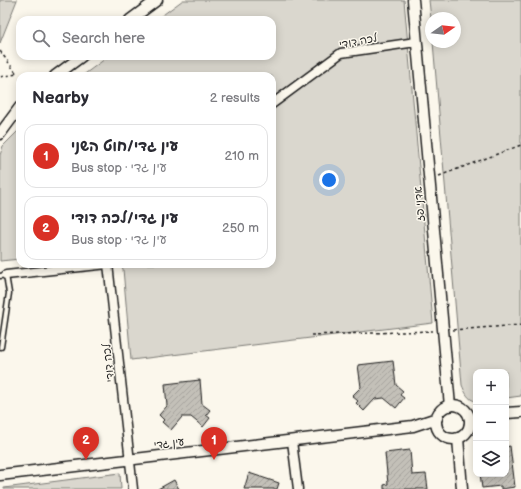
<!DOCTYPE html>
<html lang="en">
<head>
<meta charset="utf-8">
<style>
  :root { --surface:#fff; --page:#f7f7f7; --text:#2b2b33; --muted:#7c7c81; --line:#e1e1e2; --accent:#d93025 }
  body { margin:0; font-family:"Balsamiq Sans","Playpen Sans Hebrew",sans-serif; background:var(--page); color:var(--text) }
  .controls { position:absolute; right:12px; bottom:12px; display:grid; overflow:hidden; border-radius:8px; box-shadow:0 2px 10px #0003 }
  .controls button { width:36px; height:36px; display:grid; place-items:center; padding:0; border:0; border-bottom:1px solid var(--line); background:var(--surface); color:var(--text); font:20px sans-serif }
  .compass { position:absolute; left:425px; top:12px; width:36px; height:36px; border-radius:50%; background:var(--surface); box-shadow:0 2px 10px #0003; rotate:76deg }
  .you { position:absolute; left:329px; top:180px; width:14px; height:14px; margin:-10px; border:3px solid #fff; border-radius:50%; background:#1a73e8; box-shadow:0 0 0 6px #1a73e833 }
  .badge { display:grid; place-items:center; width:26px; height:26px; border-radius:50%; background:var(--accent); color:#fff; font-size:13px; font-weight:700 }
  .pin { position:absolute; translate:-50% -33px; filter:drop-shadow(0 1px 2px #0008) }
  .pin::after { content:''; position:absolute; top:21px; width:14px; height:12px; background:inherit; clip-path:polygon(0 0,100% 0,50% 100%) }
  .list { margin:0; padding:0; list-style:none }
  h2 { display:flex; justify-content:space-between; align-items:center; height:52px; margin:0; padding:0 16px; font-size:17px }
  h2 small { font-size:13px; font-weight:400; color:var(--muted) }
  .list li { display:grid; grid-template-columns:26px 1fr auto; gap:12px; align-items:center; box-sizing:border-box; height:64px; margin:0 8px 8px; padding:0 8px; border:1px solid var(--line); border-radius:12px }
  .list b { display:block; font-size:15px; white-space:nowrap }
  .list p { margin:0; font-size:13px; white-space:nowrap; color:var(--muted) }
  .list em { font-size:13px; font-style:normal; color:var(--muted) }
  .icon { flex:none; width:22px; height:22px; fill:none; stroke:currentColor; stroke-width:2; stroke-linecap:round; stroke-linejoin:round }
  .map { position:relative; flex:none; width:521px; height:489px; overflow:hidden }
  .search { position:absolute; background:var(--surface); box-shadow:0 2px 10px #0003; left:16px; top:16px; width:260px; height:44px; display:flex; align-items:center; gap:10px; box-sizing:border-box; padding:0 14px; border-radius:12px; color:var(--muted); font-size:15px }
  .panel { position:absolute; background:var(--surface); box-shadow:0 2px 10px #0003; left:16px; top:72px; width:260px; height:196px; border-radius:12px }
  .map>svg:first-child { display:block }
  .green { fill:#dad7ce; stroke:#7b7a75 }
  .building { fill:url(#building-hatch); stroke:#1c1c1c }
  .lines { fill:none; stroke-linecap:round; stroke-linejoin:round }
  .service-casing { stroke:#1c1c1c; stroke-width:7 }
  .minor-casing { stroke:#1c1c1c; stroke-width:11 }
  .tertiary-casing { stroke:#1c1c1c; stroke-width:13 }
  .path { stroke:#1c1c1c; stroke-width:1.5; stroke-dasharray:3 3; stroke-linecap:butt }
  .service { stroke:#fbf7ec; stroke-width:4 }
  .minor { stroke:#fbf7ec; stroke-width:8 }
  .tertiary { stroke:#fbf7ec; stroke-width:10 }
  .labels { text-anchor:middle; stroke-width:3; stroke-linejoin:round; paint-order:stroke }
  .street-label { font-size:11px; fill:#1c1c1c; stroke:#fbf7ec }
</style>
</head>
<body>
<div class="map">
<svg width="521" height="489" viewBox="0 0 521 489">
  <defs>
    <pattern id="building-hatch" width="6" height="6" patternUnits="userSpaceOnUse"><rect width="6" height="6" fill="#c3c0b8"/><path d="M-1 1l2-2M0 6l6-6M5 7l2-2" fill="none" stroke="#a7a49e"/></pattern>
  </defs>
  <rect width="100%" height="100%" fill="#fbf7ec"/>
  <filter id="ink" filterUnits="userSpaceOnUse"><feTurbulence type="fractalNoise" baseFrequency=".025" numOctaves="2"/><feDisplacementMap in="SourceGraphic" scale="8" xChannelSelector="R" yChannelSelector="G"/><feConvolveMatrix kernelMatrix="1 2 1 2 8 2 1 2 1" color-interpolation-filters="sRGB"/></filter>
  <g filter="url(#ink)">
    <g class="green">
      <path d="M0,0h17l-17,43z"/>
      <path d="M183,0h221l29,323 -302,37 -8,-91 -3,-5h152v-188h-190l27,-20h163v-36h-116z"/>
      <path d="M429,0h92v396l-15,2v-26h-30v29c-8,-1 -11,-9 -14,-16l-29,-343h22v-24l-24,1z"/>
      <path d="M20,129v130l-20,2v-106l3,-9z"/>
      <path d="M120,473l1,16h-117v-1z"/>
    </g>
    <g class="building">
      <path d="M393,361l3,24 7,6 -3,4 4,3 -8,10 -12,-10 -9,1 -11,12 -8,-8 2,-2 -6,-5 9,-9 -3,-22z"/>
      <path d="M200,380l2,24 8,6 -4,5 4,3 -7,9 -12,-10h-9l-11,13 -9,-8 2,-2 -5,-5 8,-9 -2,-22z"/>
      <path d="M510,446l5,41 -14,2v-3l-19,2 -2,-14h26v-27z"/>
      <path d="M410,450l2,25 14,-1 2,15h-44v-4l4,-1 -3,-31z"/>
      <path d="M249,473l30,10 -2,6h-33z"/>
      <path d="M174,480l5,9h-21z"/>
    </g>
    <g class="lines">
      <g class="service-casing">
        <path id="service" d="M0,276l6,-1 3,18 -8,54"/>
      </g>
      <g class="minor-casing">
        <g id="minor">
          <path d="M272,104l69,-51 75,-11"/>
          <path d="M108,264l25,225"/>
          <path d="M6,275l102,-11"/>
          <path d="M292,441l6,48"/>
        </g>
      </g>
      <g class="tertiary-casing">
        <g id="tertiary">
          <path d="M413,0l37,406"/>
          <path d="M130,20l27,-20"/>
          <path d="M55,76l27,-20"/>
          <path d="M0,134l20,-27"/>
          <circle cx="453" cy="422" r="17"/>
          <path d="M506,413l15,-1"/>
          <path d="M458,438l4,51"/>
          <path d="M0,475l413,-49 24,-8"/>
        </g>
      </g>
      <g class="path">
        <path d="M0,51l17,23 -17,3"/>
        <path d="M439,176l82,-31"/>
        <path d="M453,330l68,-5"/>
        <path d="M311,335l122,-4"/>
      </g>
      <use href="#service" class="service"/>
      <use href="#minor" class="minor"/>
      <use href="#tertiary" class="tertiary"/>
    </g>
  </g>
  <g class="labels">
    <g class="street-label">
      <text transform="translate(358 41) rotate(-11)" y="4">לכה דודי</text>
      <text transform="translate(419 204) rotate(-95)" y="4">אדני פז</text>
      <text transform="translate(108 363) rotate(-96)" y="4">לכה דודי</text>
      <text transform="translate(169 443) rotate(-7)" y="4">עין גדי</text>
    </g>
  </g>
</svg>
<div class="controls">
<button>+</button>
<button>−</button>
<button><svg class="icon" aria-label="layers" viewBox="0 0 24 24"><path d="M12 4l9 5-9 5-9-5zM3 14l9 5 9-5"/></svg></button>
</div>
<svg class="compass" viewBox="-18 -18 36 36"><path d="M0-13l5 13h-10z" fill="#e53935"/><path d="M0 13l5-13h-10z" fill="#7c7c81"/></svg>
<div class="you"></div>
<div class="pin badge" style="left:214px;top:460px">1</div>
<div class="pin badge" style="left:86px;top:460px">2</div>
<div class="search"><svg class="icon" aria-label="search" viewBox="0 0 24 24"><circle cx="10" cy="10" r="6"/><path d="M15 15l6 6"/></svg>Search here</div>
<section class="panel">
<h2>Nearby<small>2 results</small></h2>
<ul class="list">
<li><span class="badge">1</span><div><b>עין גדי/חוט השני</b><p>Bus stop · עין גדי</p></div><em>210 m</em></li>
<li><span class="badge">2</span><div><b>עין גדי/לכה דודי</b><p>Bus stop · עין גדי</p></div><em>250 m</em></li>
</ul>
</section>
</div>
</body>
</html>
